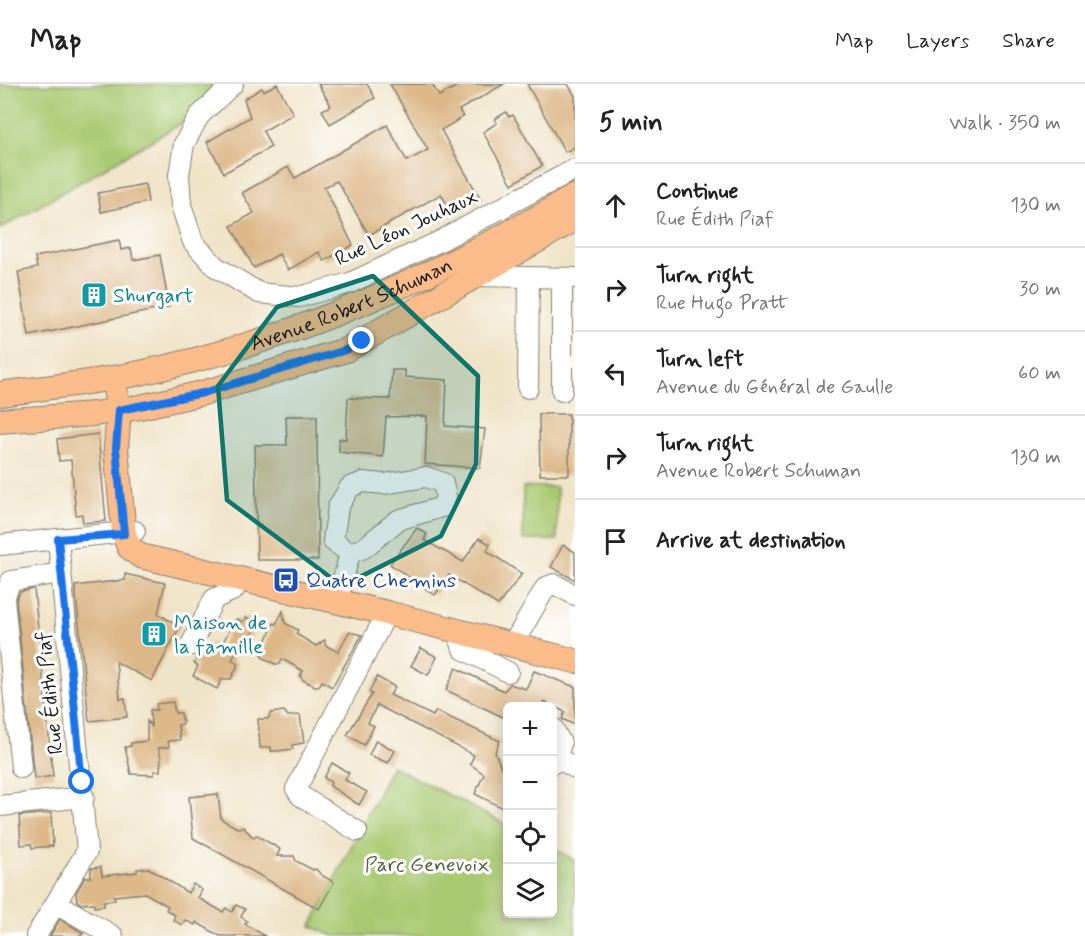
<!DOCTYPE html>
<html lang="en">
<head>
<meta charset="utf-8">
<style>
  :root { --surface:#fff; --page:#f6f6f6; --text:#222; --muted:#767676; --line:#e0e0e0 }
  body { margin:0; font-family:Mynerve,sans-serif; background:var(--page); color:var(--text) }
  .controls { position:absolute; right:18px; bottom:18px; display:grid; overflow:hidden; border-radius:9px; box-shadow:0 3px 15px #0003 }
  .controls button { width:54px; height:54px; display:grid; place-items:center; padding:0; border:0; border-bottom:2px solid var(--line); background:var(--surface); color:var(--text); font:30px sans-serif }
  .stop { position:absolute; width:18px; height:18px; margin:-14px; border:4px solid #1a73e8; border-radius:50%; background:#fff }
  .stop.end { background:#1a73e8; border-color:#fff; box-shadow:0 2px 6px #0008 }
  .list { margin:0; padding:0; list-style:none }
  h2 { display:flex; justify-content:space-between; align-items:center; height:78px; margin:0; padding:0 24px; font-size:26px }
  h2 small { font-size:20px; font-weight:400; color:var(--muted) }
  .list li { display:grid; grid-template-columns:39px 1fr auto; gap:18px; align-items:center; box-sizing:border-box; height:84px; padding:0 24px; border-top:2px solid var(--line) }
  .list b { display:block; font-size:22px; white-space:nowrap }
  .list p { margin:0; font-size:20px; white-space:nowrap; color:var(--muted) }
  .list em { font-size:20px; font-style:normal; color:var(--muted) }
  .icon { flex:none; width:33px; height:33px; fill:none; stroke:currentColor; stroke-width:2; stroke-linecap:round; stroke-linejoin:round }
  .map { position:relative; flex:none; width:575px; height:852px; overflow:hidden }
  header { display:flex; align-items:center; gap:36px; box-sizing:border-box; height:84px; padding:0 30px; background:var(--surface); border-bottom:2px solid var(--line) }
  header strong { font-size:28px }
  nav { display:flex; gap:33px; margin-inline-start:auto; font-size:21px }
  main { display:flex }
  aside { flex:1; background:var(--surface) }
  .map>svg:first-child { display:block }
  .green { fill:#a9c971; stroke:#627246; stroke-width:1.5 }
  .building { fill:#dcb787 }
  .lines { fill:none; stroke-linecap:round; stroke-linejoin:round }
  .minor-casing { stroke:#868072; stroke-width:22 }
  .major-casing { stroke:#868072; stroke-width:26 }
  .minor { stroke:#fff; stroke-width:20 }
  .major { stroke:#f9bc8a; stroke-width:24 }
  .route { stroke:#1a73e8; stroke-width:8 }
  .marked { fill:#0f766e; fill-opacity:0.2; stroke:#0f766e; stroke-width:4.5; stroke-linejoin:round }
  .labels { text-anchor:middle; stroke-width:6; stroke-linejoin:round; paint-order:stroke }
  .street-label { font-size:21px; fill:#1c1c1c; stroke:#fff }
  .culture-label { font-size:21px; fill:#0d838f; stroke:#fff; text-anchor:start }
  .transit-label { font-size:21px; fill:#164399; stroke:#fff; text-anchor:start }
  .park-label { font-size:21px; fill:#54613e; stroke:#fff }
</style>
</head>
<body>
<header>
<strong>Map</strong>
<nav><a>Map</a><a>Layers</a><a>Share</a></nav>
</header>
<main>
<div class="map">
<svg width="575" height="852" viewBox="0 0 575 852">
  <rect width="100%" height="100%" fill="#fff"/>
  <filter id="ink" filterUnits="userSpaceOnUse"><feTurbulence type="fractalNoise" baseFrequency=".0167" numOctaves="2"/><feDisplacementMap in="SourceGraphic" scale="12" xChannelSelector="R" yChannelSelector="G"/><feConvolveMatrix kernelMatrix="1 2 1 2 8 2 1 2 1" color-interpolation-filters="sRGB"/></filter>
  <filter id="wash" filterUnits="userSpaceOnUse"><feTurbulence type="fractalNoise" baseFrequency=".008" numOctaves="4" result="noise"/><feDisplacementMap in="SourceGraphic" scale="24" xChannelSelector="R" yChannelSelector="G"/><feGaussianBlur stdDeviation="1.35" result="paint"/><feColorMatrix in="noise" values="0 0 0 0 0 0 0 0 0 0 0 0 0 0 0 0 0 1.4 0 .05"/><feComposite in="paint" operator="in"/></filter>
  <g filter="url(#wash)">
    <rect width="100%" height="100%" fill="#f0e4c8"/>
    <g class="green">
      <path d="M0,0h225l-15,8 -28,31 -182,106z"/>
      <rect x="523" y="403" width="34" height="53"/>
      <path d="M392,682l115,59 1,89h44l1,-66 22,12v76h-242l-22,-10z"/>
    </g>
    <g id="blocks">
      <g class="building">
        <path d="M277,0l16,30 -30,17 8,16 -47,26 -17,-31 43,-25 -6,-18 18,-11 2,3z"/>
        <path d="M318,0h49l8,14 -45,26 -8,-14 9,-4z"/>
        <path d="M390,0h42l7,12 22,-12h43l-45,26 4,7 -22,13 40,70 -29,13 -11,-19 -72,41 -32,-54 -13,6 29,58 -29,16 -5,-9 -31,18 -9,-16 -25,14 -23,-42 23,-13 -12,-20 46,-26 7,11 92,-53 20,36 21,-11z"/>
        <path d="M527,0h41l7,12v51l-10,5z"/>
        <path d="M506,28l3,5 4,-2 29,51 -30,18 -29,-52 14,-9 -2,-4z"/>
        <path d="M145,100l3,18 -47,10 -3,-19z"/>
        <path d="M119,156l2,10 10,-2 2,12 27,-5 9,52 -140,29 -11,-64 19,-4 -2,-11z"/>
        <path d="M392,286h13v7l42,3 -2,46 40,3 -5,39 -55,-4 2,-48 -41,1 -3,40 -44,-5v-13h7l2,-41 42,1z"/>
        <path d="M539,330h30v61h-29z"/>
        <path d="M286,332h31l1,144h-61l-2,-115h32z"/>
        <path d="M98,350l8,87 -23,2 -1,-9 -6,1 -5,-55 -12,1 -2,-22z"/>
        <path d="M417,444l10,6 -3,6 39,22 16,-24 11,6 -3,7 35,23 -24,31 -49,-30 -14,20 -45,-31z"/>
        <path d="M563,461l12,7v28l-24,-13z"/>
        <path d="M125,490l40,9 -7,31 22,12 -28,55 -36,-19 4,37 5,-1 2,19 -38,4 -14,-135 50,-6z"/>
        <path d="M34,505l19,187 -19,3 -18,-179 4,-8z"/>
        <path d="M283,527l2,12 13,7 -2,4 20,12 9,-6v5l13,7 11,-20 13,3 -30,52 -10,-6 -3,5h-4l-12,-6 -3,-4 3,-5 -12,-7 -9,-5 -2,5h-5l-13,-7v-6l12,-28 2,1z"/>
        <path d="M246,533l12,7 -13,21 -5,-2 -8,17 5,3v4l-6,12h-9l-5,10 -24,-13 5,-10 -4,-3 10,-17 4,1 3,-4 9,5 10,-19 -1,-3 8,-7 6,3z"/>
        <path d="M421,564l16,9 -9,18 -17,-9z"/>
        <path d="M456,584l48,23 6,-7 16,5 8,-18 41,16v38l-13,-6 3,-7 -20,-10 -3,4 -11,-2 -24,2v13l-21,-10 -40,-19z"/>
        <path d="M377,593l18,10 -5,8 43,21 3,-5 64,30 -5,11 6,16 6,3v39l-32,-16 9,-20 -14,-10 4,-9 -97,-50 -9,18 6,3 -10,19 -17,-10 25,-41 -3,-2z"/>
        <path d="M173,618l2,11h6l2,11 -5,1 2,15 -12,1 1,6 -11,1 3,9 -1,14h-6v4l-23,-1 -6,-27 6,-1v-3l16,-2v-20l4,5 -1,-16h7l-1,-6z"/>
        <path d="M284,627l4,5 12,-1 4,28 -12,2 1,4 -16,2h-6v-4l-11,1 -2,-29h10l3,-6z"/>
        <path d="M376,656l19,11 -7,12 -19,-8z"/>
        <path d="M332,679l17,10 -4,7 22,12 -8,13 -29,-19 1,-4 -7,-4z"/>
        <path d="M218,710l3,25 16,9 6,-1 11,11 2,-3 24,14 -3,7h17l2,5 17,9 3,-1 5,6 13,7 -15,27 -126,-71 -4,-41z"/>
        <path d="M51,729l2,33 -21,2 -1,-4 -10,1 -2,-29z"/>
        <path d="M101,783l1,9 35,-4v-3l12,-1 39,25 5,-9 9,6 -4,8 25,14 3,-4 6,4 4,-7 9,4 -4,8 6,4 -2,3 20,12h-45l-24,-14 -1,3 -10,-5 -3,5 -9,-5 2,-5 -9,-5 2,-4 -23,-13 -31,3 1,4 -11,1v5l-10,1v-4l-13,1 -4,-3 -1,-8 9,-16h6v-9z"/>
        <path d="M60,835l23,14 -2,3h-31z"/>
      </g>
    </g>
  </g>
  <g filter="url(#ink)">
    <use href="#blocks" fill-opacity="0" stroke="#868072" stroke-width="1.5"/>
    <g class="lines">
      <g class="minor-casing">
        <g id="minor">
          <path d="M233,0l-34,32 -15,28 -5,31 2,30 12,37 23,25 43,26 40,4 51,-14 90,-42 135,-72"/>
          <path d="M473,192l102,2"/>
          <path d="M562,194v113"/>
          <path d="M528,304l1,-111"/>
          <path d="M426,393l17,6 3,14 -4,10 -44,13 -34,28 -14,5 -17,-12 5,-34 12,-20 13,-5 21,2z"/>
          <path d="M0,461l135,-14"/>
          <path d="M337,518l13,-49"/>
          <path d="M457,546l6,19 45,23"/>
          <path d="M513,560l33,-57 8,-3 21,11"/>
          <path d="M191,561l23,-46 20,-9 4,-11"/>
          <path d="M552,643l9,16 -4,15 -5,6"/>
          <path d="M557,674l18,10"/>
          <path d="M21,684l-17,-169 7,-18 50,-8"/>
          <path d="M0,722l84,-9"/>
          <path d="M357,747l-56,-35 -5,-7 91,-176"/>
          <path d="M56,819l57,33"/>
          <path d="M36,852l51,-85 -29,-312"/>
        </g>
      </g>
      <g class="major-casing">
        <g id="major">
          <path d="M113,294l6,32 -3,38 8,86 5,13 11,9 247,57 188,48"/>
          <path id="s1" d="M0,310c43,-6 88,-11 130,-19 159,-32 306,-98 445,-179"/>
          <path d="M0,337l94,-7 46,-7 63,-14 143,-43 229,-131"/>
        </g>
      </g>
      <use href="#minor" class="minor"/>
      <use href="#major" class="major"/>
    </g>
  </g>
  <g class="lines" filter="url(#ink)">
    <path class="route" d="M82,698l-24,-243 66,-5 -8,-86 3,-38 84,-17 143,-43 16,-9"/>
  </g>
  <path class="marked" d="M373,192l105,100 -2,88 -35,72 -99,50 -115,-86 -9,-114 59,-79z"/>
  <defs>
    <g id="building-square" transform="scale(1.35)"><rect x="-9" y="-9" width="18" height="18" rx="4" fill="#0f9aa8" stroke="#fff"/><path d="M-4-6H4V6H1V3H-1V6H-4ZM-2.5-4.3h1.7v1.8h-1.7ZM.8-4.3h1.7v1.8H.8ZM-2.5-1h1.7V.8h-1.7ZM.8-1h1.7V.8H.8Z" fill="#fff"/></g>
    <g id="bus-square" transform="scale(1.35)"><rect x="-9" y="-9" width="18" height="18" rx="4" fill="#1a4fb4" stroke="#fff"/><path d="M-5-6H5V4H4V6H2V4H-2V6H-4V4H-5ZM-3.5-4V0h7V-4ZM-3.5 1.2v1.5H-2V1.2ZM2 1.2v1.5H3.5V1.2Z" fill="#fff"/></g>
  </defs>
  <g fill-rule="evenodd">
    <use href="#building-square" x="94" y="211"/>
    <use href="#bus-square" x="286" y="496"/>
    <use href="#building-square" x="154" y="550"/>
  </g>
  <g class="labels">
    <g class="street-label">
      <text transform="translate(406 143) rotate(-25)" y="7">Rue Léon Jouhaux</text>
      <text dy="7" stroke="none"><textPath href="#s1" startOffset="364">Avenue Robert Schuman</textPath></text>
      <text transform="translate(49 609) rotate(-96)" y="7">Rue Édith Piaf</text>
    </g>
    <g class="culture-label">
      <text x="113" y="218">Shurgart</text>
      <text x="174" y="545">Maison de<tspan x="174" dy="24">la famille</tspan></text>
    </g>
    <g class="transit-label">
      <text x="306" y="503">Quatre Chemins</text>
    </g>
    <g class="park-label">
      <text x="427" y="787">Parc Genevoix</text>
    </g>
  </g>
</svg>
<div class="controls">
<button>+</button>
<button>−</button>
<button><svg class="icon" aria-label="locate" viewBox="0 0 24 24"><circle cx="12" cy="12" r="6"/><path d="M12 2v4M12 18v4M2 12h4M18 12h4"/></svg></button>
<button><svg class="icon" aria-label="layers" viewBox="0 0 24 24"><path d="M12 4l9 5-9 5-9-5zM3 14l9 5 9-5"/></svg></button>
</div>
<div class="stop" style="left:82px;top:698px"></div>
<div class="stop end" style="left:362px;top:257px"></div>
</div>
<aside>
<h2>5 min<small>Walk · 350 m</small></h2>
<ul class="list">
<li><svg class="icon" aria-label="ahead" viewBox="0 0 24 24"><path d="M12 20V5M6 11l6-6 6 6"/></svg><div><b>Continue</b><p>Rue Édith Piaf</p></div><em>130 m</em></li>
<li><svg class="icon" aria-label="right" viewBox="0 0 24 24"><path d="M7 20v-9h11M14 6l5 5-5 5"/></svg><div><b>Turn right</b><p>Rue Hugo Pratt</p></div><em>30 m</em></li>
<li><svg class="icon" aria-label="left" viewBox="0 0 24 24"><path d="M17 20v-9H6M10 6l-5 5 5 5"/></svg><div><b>Turn left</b><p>Avenue du Général de Gaulle</p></div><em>60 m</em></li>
<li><svg class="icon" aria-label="right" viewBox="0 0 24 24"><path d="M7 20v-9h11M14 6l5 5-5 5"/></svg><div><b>Turn right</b><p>Avenue Robert Schuman</p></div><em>130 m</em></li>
<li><svg class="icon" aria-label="arrive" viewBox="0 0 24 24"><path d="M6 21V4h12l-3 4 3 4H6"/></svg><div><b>Arrive at destination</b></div></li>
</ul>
</aside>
</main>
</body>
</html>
